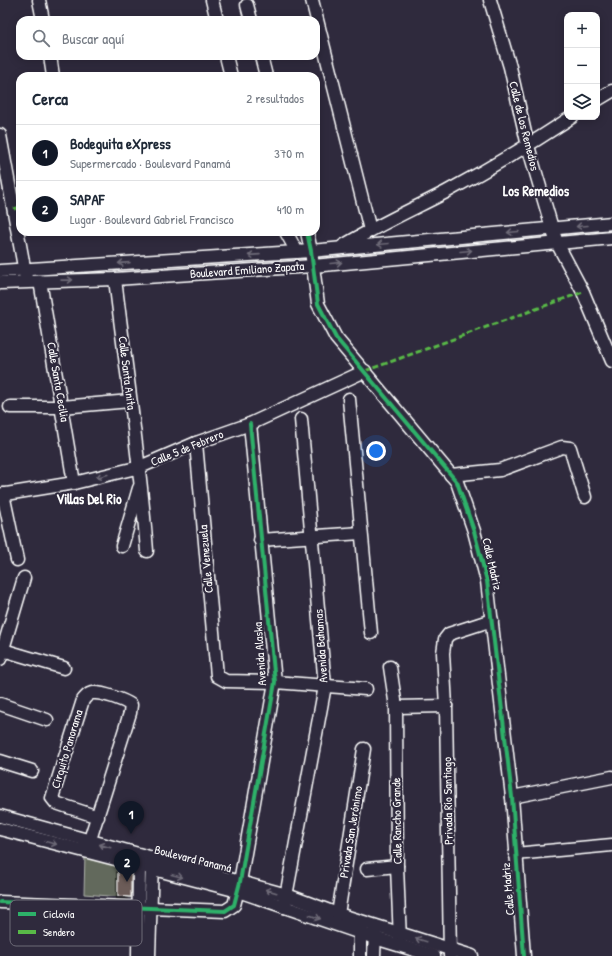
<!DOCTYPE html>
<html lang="es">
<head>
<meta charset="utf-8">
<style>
  :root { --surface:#fff; --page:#f2f2f3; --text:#1f2937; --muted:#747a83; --line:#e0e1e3; --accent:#111827 }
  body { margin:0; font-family:"Patrick Hand",sans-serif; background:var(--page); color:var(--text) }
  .controls { position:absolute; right:12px; top:12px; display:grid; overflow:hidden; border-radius:8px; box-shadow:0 2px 10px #0003 }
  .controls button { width:36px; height:36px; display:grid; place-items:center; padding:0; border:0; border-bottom:1px solid var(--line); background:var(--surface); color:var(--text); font:20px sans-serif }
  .you { position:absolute; left:376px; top:451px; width:14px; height:14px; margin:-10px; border:3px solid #fff; border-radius:50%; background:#1a73e8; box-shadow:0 0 0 6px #1a73e833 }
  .badge { display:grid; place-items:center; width:26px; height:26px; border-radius:50%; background:var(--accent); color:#fff; font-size:13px; font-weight:700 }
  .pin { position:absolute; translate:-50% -33px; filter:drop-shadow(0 1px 2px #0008) }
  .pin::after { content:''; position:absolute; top:21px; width:14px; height:12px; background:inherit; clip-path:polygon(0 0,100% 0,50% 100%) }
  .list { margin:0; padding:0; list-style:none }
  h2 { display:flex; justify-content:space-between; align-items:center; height:52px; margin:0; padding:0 16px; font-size:17px }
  h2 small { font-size:13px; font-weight:400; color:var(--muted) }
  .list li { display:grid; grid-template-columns:26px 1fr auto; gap:12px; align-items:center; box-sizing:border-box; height:56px; padding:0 16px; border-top:1px solid var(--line) }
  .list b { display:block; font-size:15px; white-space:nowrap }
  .list p { margin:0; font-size:13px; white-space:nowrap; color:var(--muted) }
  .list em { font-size:13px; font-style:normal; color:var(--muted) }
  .icon { flex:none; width:22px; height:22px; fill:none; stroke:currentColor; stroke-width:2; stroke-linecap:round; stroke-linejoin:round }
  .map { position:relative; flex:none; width:612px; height:956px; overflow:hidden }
  .search { position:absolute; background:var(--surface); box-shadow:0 2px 10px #0003; left:16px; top:16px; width:304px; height:44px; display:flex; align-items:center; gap:10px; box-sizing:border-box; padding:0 14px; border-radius:12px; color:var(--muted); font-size:15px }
  .panel { position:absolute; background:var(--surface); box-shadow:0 2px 10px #0003; left:16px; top:72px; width:304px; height:164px; border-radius:12px }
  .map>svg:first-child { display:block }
  .green { fill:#62695b; stroke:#b0b4ad }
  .building { fill:#6c5b59; stroke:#fff; filter:url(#shadow) }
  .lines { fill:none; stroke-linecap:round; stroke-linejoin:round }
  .minor-casing { stroke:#fff; stroke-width:15 }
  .minor { stroke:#2f2a3d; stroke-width:12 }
  .quiet { stroke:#58b947; stroke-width:3; stroke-dasharray:6 3; stroke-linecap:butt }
  .cycleway-casing { stroke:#2f2a3d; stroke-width:6 }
  .cycleway { stroke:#2db169; stroke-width:4 }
  .oneway { stroke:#6d6a77 }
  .labels { text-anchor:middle; stroke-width:4; stroke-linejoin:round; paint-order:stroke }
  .street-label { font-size:12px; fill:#fff; stroke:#2f2a3d }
  .quarter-label { font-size:14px; font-weight:bold; fill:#fff; stroke:#2f2a3d }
  .key { fill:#2f2a3d; stroke:#6d6a77; stroke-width:1 }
  .key-label { font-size:11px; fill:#fff }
</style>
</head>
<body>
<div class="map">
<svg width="612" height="956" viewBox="0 0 612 956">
  <defs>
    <filter id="shadow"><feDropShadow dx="-3.5" dy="3.5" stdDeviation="0" flood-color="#0009"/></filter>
  </defs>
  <rect width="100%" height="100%" fill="#2f2a3d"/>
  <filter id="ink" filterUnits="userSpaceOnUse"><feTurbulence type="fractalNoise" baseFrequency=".025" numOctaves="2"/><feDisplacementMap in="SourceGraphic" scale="8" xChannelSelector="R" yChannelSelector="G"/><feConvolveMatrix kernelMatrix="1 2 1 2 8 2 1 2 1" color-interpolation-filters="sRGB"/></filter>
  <g filter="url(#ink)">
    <path class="green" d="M85,854l51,14 -1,30 -51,-4z"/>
    <path class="building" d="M118,868l13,3v26l-13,-1z"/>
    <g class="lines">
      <g class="minor-casing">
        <g id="minor">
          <path d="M39,0l4,20"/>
          <path d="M212,0l5,20"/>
          <path d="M312,0l58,230"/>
          <path d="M490,0l20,67 18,79 24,82 5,15 26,49 29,69"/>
          <path d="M247,5l4,15"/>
          <path d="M50,56l3,20"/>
          <path d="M226,56l5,20"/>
          <path d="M261,56l5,20"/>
          <path d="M597,100l15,-9"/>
          <path d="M0,135l26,143"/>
          <path d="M286,232l11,20"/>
          <path d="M307,232l4,19 7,53 18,34 121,144 17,49 13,50 25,216 12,159"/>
          <path d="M343,246c33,-20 68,-36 103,-54 43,-23 85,-48 126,-75"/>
          <path d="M0,271l311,-20 301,-28"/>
          <path d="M115,279c11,91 25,181 32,272"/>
          <path d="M40,281l34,202"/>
          <path d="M0,283l115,-4 198,-13 299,-28"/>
          <path d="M349,399l22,234"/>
          <path d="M10,407h52l68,-6"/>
          <path d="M196,443l21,233 9,5 49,1 91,7"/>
          <path d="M451,475l49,-5 62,-23 8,1 15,49"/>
          <path d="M3,494l14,66"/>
          <path d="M0,495l74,-12 66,-16 56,-24 54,-19 115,-53"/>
          <path d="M260,540l101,-7"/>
          <path d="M122,546l17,-58"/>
          <path d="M3,650l61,18"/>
          <path d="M0,659l24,-81"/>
          <path d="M390,667l6,40 1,159 3,75"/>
          <path d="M0,704l47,16"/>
          <path d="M396,707l50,-1"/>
          <path d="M0,761l32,10"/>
          <path d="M512,797l100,-20"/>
          <path d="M0,816l287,79 51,19 134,42"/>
          <path d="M0,829l238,62 137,47 59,18"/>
          <path d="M87,849l43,-136 1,-8c-7,-5 -29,-13 -38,-12 -5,0 -7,4 -10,7l-31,98 4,5 42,14"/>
          <path d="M515,854l97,-9"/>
          <path d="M367,869l30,-3"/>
          <path d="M0,902l225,9 9,-6 6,-23 35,-200 -25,-258"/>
          <path d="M284,907l41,-221 -24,-267"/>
          <path d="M338,914l26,-165"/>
          <path d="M138,956l1,-90 2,-8"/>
          <path d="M149,956l3,-95"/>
          <path d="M360,956v-30"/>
          <path d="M374,956l1,-25"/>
          <path d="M450,956l-4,-250 -3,-53 2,-14 4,-5 43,-14"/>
        </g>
      </g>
      <use href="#minor" class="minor"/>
      <g class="quiet">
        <path d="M14,209l6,-2"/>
        <path d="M365,371l218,-79"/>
      </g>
      <g class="cycleway-casing">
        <g id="cycleway">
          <path d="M307,232l4,19 7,53 18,34 121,144 17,49 13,50 25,216 12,159"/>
          <path d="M0,902l225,9 9,-6 6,-23 35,-200 -25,-258"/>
        </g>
      </g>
      <use href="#cycleway" class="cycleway"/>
    </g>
    <defs><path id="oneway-shaft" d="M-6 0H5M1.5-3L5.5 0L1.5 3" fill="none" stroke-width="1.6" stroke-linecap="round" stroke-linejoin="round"/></defs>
    <g class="oneway">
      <use href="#oneway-shaft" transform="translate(582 226) rotate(175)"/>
      <use href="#oneway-shaft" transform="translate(513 232) rotate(175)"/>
      <use href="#oneway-shaft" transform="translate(383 244) rotate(175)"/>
      <use href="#oneway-shaft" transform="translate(466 251) rotate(-5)"/>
      <use href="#oneway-shaft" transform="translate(254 255) rotate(176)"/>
      <use href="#oneway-shaft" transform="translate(124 263) rotate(176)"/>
      <use href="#oneway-shaft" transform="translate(336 263) rotate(-5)"/>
      <use href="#oneway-shaft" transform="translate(67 280) rotate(-1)"/>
      <use href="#oneway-shaft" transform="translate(102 476) rotate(166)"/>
      <use href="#oneway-shaft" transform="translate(51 843) rotate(14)"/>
      <use href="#oneway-shaft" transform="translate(105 846) rotate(-164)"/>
      <use href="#oneway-shaft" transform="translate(177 876) rotate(14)"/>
      <use href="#oneway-shaft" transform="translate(271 891) rotate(-164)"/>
      <use href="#oneway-shaft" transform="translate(315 917) rotate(19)"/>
      <use href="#oneway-shaft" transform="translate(421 940) rotate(-163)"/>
    </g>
  </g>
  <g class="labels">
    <g class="street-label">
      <text transform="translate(524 126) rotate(76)" y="4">Calle de los Remedios</text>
      <text transform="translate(247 270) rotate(-4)" y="4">Boulevard Emiliano Zapata</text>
      <text transform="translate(127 373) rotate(83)" y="4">Calle Santa Anita</text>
      <text transform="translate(58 382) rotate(80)" y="4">Calle Santa Cecilia</text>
      <text transform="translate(187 448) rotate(-22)" y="4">Calle 5 de Febrero</text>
      <text transform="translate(206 559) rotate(-95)" y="4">Calle Venezuela</text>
      <text transform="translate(492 564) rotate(77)" y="4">Calle Madriz</text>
      <text transform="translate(321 646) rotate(-94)" y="4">Avenida Bahamas</text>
      <text transform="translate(260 654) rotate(-94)" y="4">Avenida Alaska</text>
      <text transform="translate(67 749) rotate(-73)" y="4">Cirquito Panorama</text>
      <text transform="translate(448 801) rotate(-91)" y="4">Privada Río Santiago</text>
      <text transform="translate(397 821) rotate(-91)" y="4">Calle Rancho Grande</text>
      <text transform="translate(351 832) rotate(-81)" y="4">Privada San Jerónimo</text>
      <text transform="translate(193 859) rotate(14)" y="4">Boulevard Panamá</text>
      <text transform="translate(508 889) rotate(-95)" y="4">Calle Madriz</text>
    </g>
    <g class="quarter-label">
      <text x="536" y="196">Los Remedios</text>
      <text x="89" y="504">Villas Del Rio</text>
    </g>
  </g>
  <rect x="10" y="900" width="132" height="46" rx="6" class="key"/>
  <rect x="18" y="912" width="18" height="4" fill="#2db169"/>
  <rect x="18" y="930" width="18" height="4" fill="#58b947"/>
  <g class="key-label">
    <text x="43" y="918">Ciclovía</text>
    <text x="43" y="936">Sendero</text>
  </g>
</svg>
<div class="controls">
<button>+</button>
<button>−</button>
<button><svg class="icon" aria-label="layers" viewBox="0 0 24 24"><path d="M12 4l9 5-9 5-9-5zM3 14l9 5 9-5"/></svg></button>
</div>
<div class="you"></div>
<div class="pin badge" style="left:131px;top:834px">1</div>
<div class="pin badge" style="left:127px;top:882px">2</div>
<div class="search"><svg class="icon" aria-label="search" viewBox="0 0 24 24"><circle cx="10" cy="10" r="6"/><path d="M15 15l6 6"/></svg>Buscar aquí</div>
<section class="panel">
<h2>Cerca<small>2 resultados</small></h2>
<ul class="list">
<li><span class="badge">1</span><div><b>Bodeguita eXpress</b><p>Supermercado · Boulevard Panamá</p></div><em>370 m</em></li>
<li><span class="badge">2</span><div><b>SAPAF</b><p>Lugar · Boulevard Gabriel Francisco</p></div><em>410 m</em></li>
</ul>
</section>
</div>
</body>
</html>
